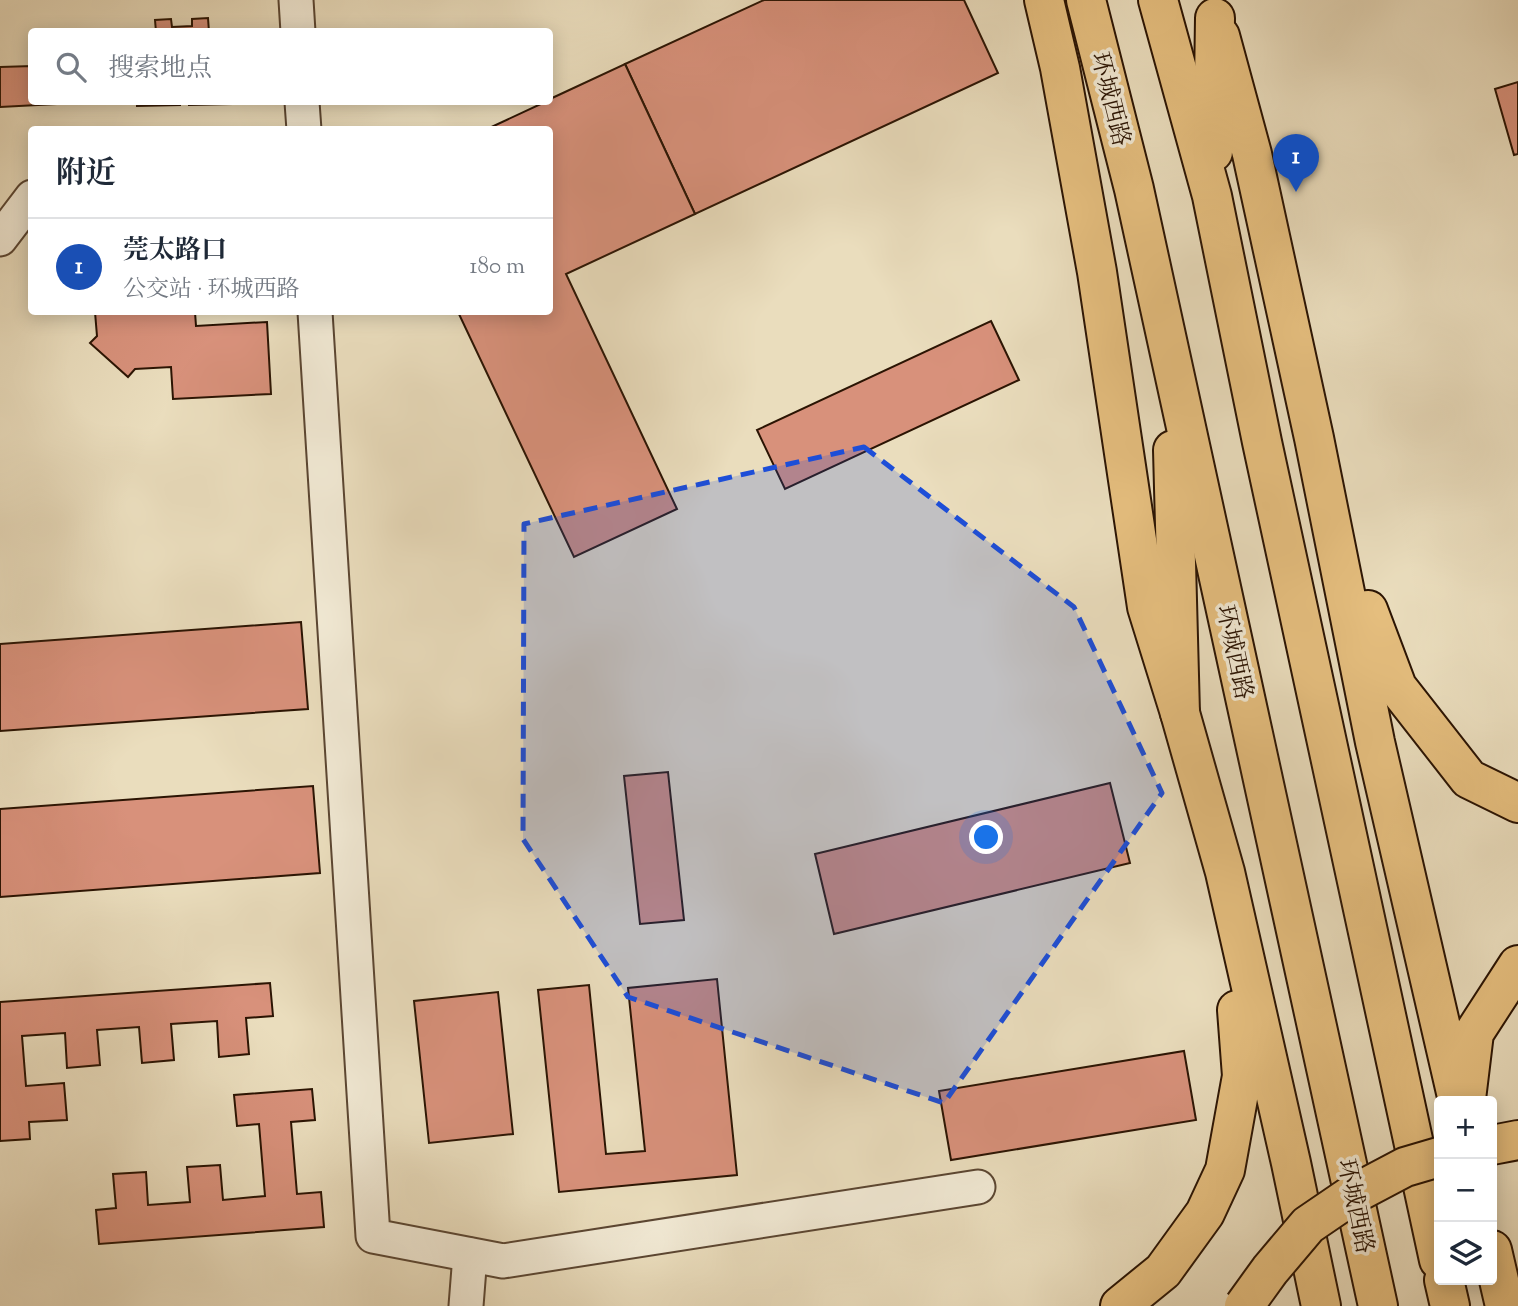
<!DOCTYPE html>
<html lang="zh">
<head>
<meta charset="utf-8">
<style>
  :root { --surface:#fff; --page:#f6f6f7; --text:#1f2937; --muted:#747a83; --line:#e0e1e3; --accent:#0b8043 }
  body { margin:0; font-family:"Sorts Mill Goudy","Noto Serif SC",serif; background:var(--page); color:var(--text) }
  .controls { position:absolute; right:21px; bottom:21px; display:grid; overflow:hidden; border-radius:7px; box-shadow:0 4px 18px #0003 }
  .controls button { width:63px; height:63px; display:grid; place-items:center; padding:0; border:0; border-bottom:2px solid var(--line); background:var(--surface); color:var(--text); font:35px sans-serif }
  .you { position:absolute; left:987px; top:838px; width:24px; height:24px; margin:-18px; border:5px solid #fff; border-radius:50%; background:#1a73e8; box-shadow:0 0 0 10px #1a73e833 }
  .badge { display:grid; place-items:center; width:46px; height:46px; border-radius:50%; background:var(--accent); color:#fff; font-size:23px; font-weight:700 }
  .pin { position:absolute; translate:-50% -58px; filter:drop-shadow(0 2px 4px #0008) }
  .pin::after { content:''; position:absolute; top:37px; width:24px; height:21px; background:inherit; clip-path:polygon(0 0,100% 0,50% 100%) }
  .list { margin:0; padding:0; list-style:none }
  h2 { display:flex; justify-content:space-between; align-items:center; height:91px; margin:0; padding:0 28px; font-size:30px }
  h2 small { font-size:23px; font-weight:400; color:var(--muted) }
  .list li { display:grid; grid-template-columns:46px 1fr auto; gap:21px; align-items:center; box-sizing:border-box; height:98px; padding:0 28px; border-top:2px solid var(--line) }
  .list b { display:block; font-size:26px; white-space:nowrap }
  .list p { margin:0; font-size:23px; white-space:nowrap; color:var(--muted) }
  .list em { font-size:23px; font-style:normal; color:var(--muted) }
  .icon { flex:none; width:38px; height:38px; fill:none; stroke:currentColor; stroke-width:2; stroke-linecap:round; stroke-linejoin:round }
  .map { position:relative; flex:none; width:1518px; height:1306px; overflow:hidden }
  .search { position:absolute; background:var(--surface); box-shadow:0 4px 18px #0003; left:28px; top:28px; width:525px; height:77px; display:flex; align-items:center; gap:18px; box-sizing:border-box; padding:0 24px; border-radius:7px; color:var(--muted); font-size:26px }
  .panel { position:absolute; background:var(--surface); box-shadow:0 4px 18px #0003; left:28px; top:126px; width:525px; height:189px; border-radius:7px }
  .map>svg:first-child { display:block }
  .building { fill:#d8917b; stroke:#2b1403; stroke-width:2 }
  .lines { fill:none; stroke-linecap:round; stroke-linejoin:round }
  .minor-casing { stroke:#5b4632; stroke-width:37 }
  .major-casing { stroke:#2b1403; stroke-width:42 }
  .highway-casing { stroke:#2b1403; stroke-width:42 }
  .minor { stroke:#f1e9d4; stroke-width:33 }
  .major { stroke:#e5be7e; stroke-width:38 }
  .highway { stroke:#e5be7e; stroke-width:38 }
  .major-bridge-casing { stroke:#2b1403; stroke-width:42; stroke-linecap:butt }
  .major-bridge { stroke:#e5be7e; stroke-width:38 }
  .marked { fill:#1d4ed8; fill-opacity:0.2; stroke:#1d4ed8; stroke-width:5; stroke-dasharray:14 9; stroke-linejoin:round }
  .labels { text-anchor:middle; stroke-width:7; stroke-linejoin:round; paint-order:stroke }
  .street-label { font-size:24px; fill:#2b1403; stroke:#f1e9d4 }
</style>
</head>
<body>
<div class="map">
<svg width="1518" height="1306" viewBox="0 0 1518 1306">
  <rect width="100%" height="100%" fill="#eaddbd"/>
  <filter id="stains"><feTurbulence type="fractalNoise" baseFrequency=".00286" numOctaves="4"/><feColorMatrix values="0 0 0 0 .2 0 0 0 0 .09 0 0 0 0 .02 0 0 0 .5 -.17"/></filter>
  <radialGradient id="worn" r=".72"><stop offset=".6" stop-color="#630" stop-opacity="0"/><stop offset="1" stop-color="#630" stop-opacity=".3"/></radialGradient>
  <g class="building">
    <path d="M764,0h200l34,73 -303,141 -70,-150z"/>
    <path d="M208,18l1,14h-53l-1,-12 16,-1 1,8 20,-1v-7z"/>
    <path d="M625,64l70,150 -129,60 111,235 -103,48 -116,-245h92v-182h-65l60,-28h5v-3z"/>
    <path d="M32,66v36h63l-95,5v-40z"/>
    <path d="M1518,82v72l-4,1 -19,-66z"/>
    <path d="M137,102h43v3l-43,1z"/>
    <path d="M189,102h43v2l-43,1z"/>
    <path d="M95,312h100l1,14 71,-4 4,72 -98,5 -2,-32 -36,2 -7,8 -38,-34 7,-7z"/>
    <path d="M991,321l28,59 -234,109 -28,-59z"/>
    <path d="M301,622l7,87 -308,22v-87z"/>
    <path d="M668,772l16,148 -44,4 -16,-148z"/>
    <path d="M1110,783l20,80 -296,71 -19,-80z"/>
    <path d="M313,786l7,87 -320,24v-88z"/>
    <path d="M717,979l20,196 -178,17 -21,-202 51,-5 17,169 39,-3 -17,-163z"/>
    <path d="M270,983l3,33 -27,2 3,36 -30,3 -2,-36 -46,3 3,36 -32,3 -3,-36 -42,3 3,35 -33,3 -2,-35 -43,3 4,50 38,-3 3,37 -38,2 1,17 -30,2v-139z"/>
    <path d="M498,992l15,142 -84,9 -15,-142z"/>
    <path d="M1184,1051l12,69 -245,40 -12,-69z"/>
    <path d="M312,1089l3,31 -24,2 6,72 24,-2 3,35 -225,17 -3,-34 20,-2 -3,-34 33,-2 2,33 42,-3 -3,-35 33,-2 3,35 42,-4 -6,-72 -22,2 -3,-31z"/>
  </g>
  <g class="lines">
    <g class="minor-casing">
      <g id="minor">
        <path d="M296,0l2,32"/>
        <path d="M302,102l2,28"/>
        <path d="M0,239l32,-42"/>
        <path d="M315,312l58,924 130,25 475,-74"/>
        <path d="M466,1306l4,-51"/>
      </g>
    </g>
    <g class="major-casing">
      <g id="major">
        <path d="M1044,0l16,68 37,204 50,335 33,106 45,159 66,291 30,143"/>
        <path d="M1220,36l32,118 62,284 61,304 83,359"/>
        <path d="M1368,610l29,77 72,92 49,24"/>
        <path d="M1466,1099l8,-66 44,-68"/>
        <path d="M1492,1145l26,-5"/>
        <path d="M1492,1250l13,56"/>
        <path d="M1120,1306l43,-35 42,-58 20,-43 17,-94 -5,-66"/>
      </g>
    </g>
    <g class="highway-casing">
      <g id="highway">
        <path d="M1086,0l48,189 244,1117"/>
        <path d="M1158,0l54,196 50,246 177,818"/>
        <path d="M1213,152l2,-134"/>
        <path d="M1173,450l7,263"/>
        <path d="M1444,1280l6,26"/>
      </g>
    </g>
    <use href="#minor" class="minor"/>
    <use href="#major" class="major"/>
    <use href="#highway" class="highway"/>
    <g class="major-bridge-casing">
      <path id="major-bridge" d="M1244,1306l26,-36 38,-45 44,-30 53,-28 34,-10"/>
    </g>
    <use href="#major-bridge" class="major-bridge"/>
  </g>
  <path class="marked" d="M864,447l210,160 88,186 -218,310 -316,-106 -105,-158 1,-315z"/>
  <g class="labels">
    <g class="street-label">
      <text transform="translate(1111 99) rotate(76)" y="8">环城西路</text>
      <text transform="translate(1235 652) rotate(78)" y="8">环城西路</text>
      <text transform="translate(1356 1206) rotate(78)" y="8">环城西路</text>
    </g>
  </g>
  <rect width="100%" height="100%" filter="url(#stains)"/>
  <rect width="100%" height="100%" fill="url(#worn)"/>
</svg>
<div class="controls">
<button>+</button>
<button>−</button>
<button><svg class="icon" aria-label="layers" viewBox="0 0 24 24"><path d="M12 4l9 5-9 5-9-5zM3 14l9 5 9-5"/></svg></button>
</div>
<div class="you"></div>
<div class="pin badge" style="left:1296px;top:192px;background:#1a4fb4">1</div>
<div class="search"><svg class="icon" aria-label="search" viewBox="0 0 24 24"><circle cx="10" cy="10" r="6"/><path d="M15 15l6 6"/></svg>搜索地点</div>
<section class="panel">
<h2>附近<small></small></h2>
<ul class="list">
<li><span class="badge" style="background:#1a4fb4">1</span><div><b>莞太路口</b><p>公交站 · 环城西路</p></div><em>180 m</em></li>
</ul>
</section>
</div>
</body>
</html>
